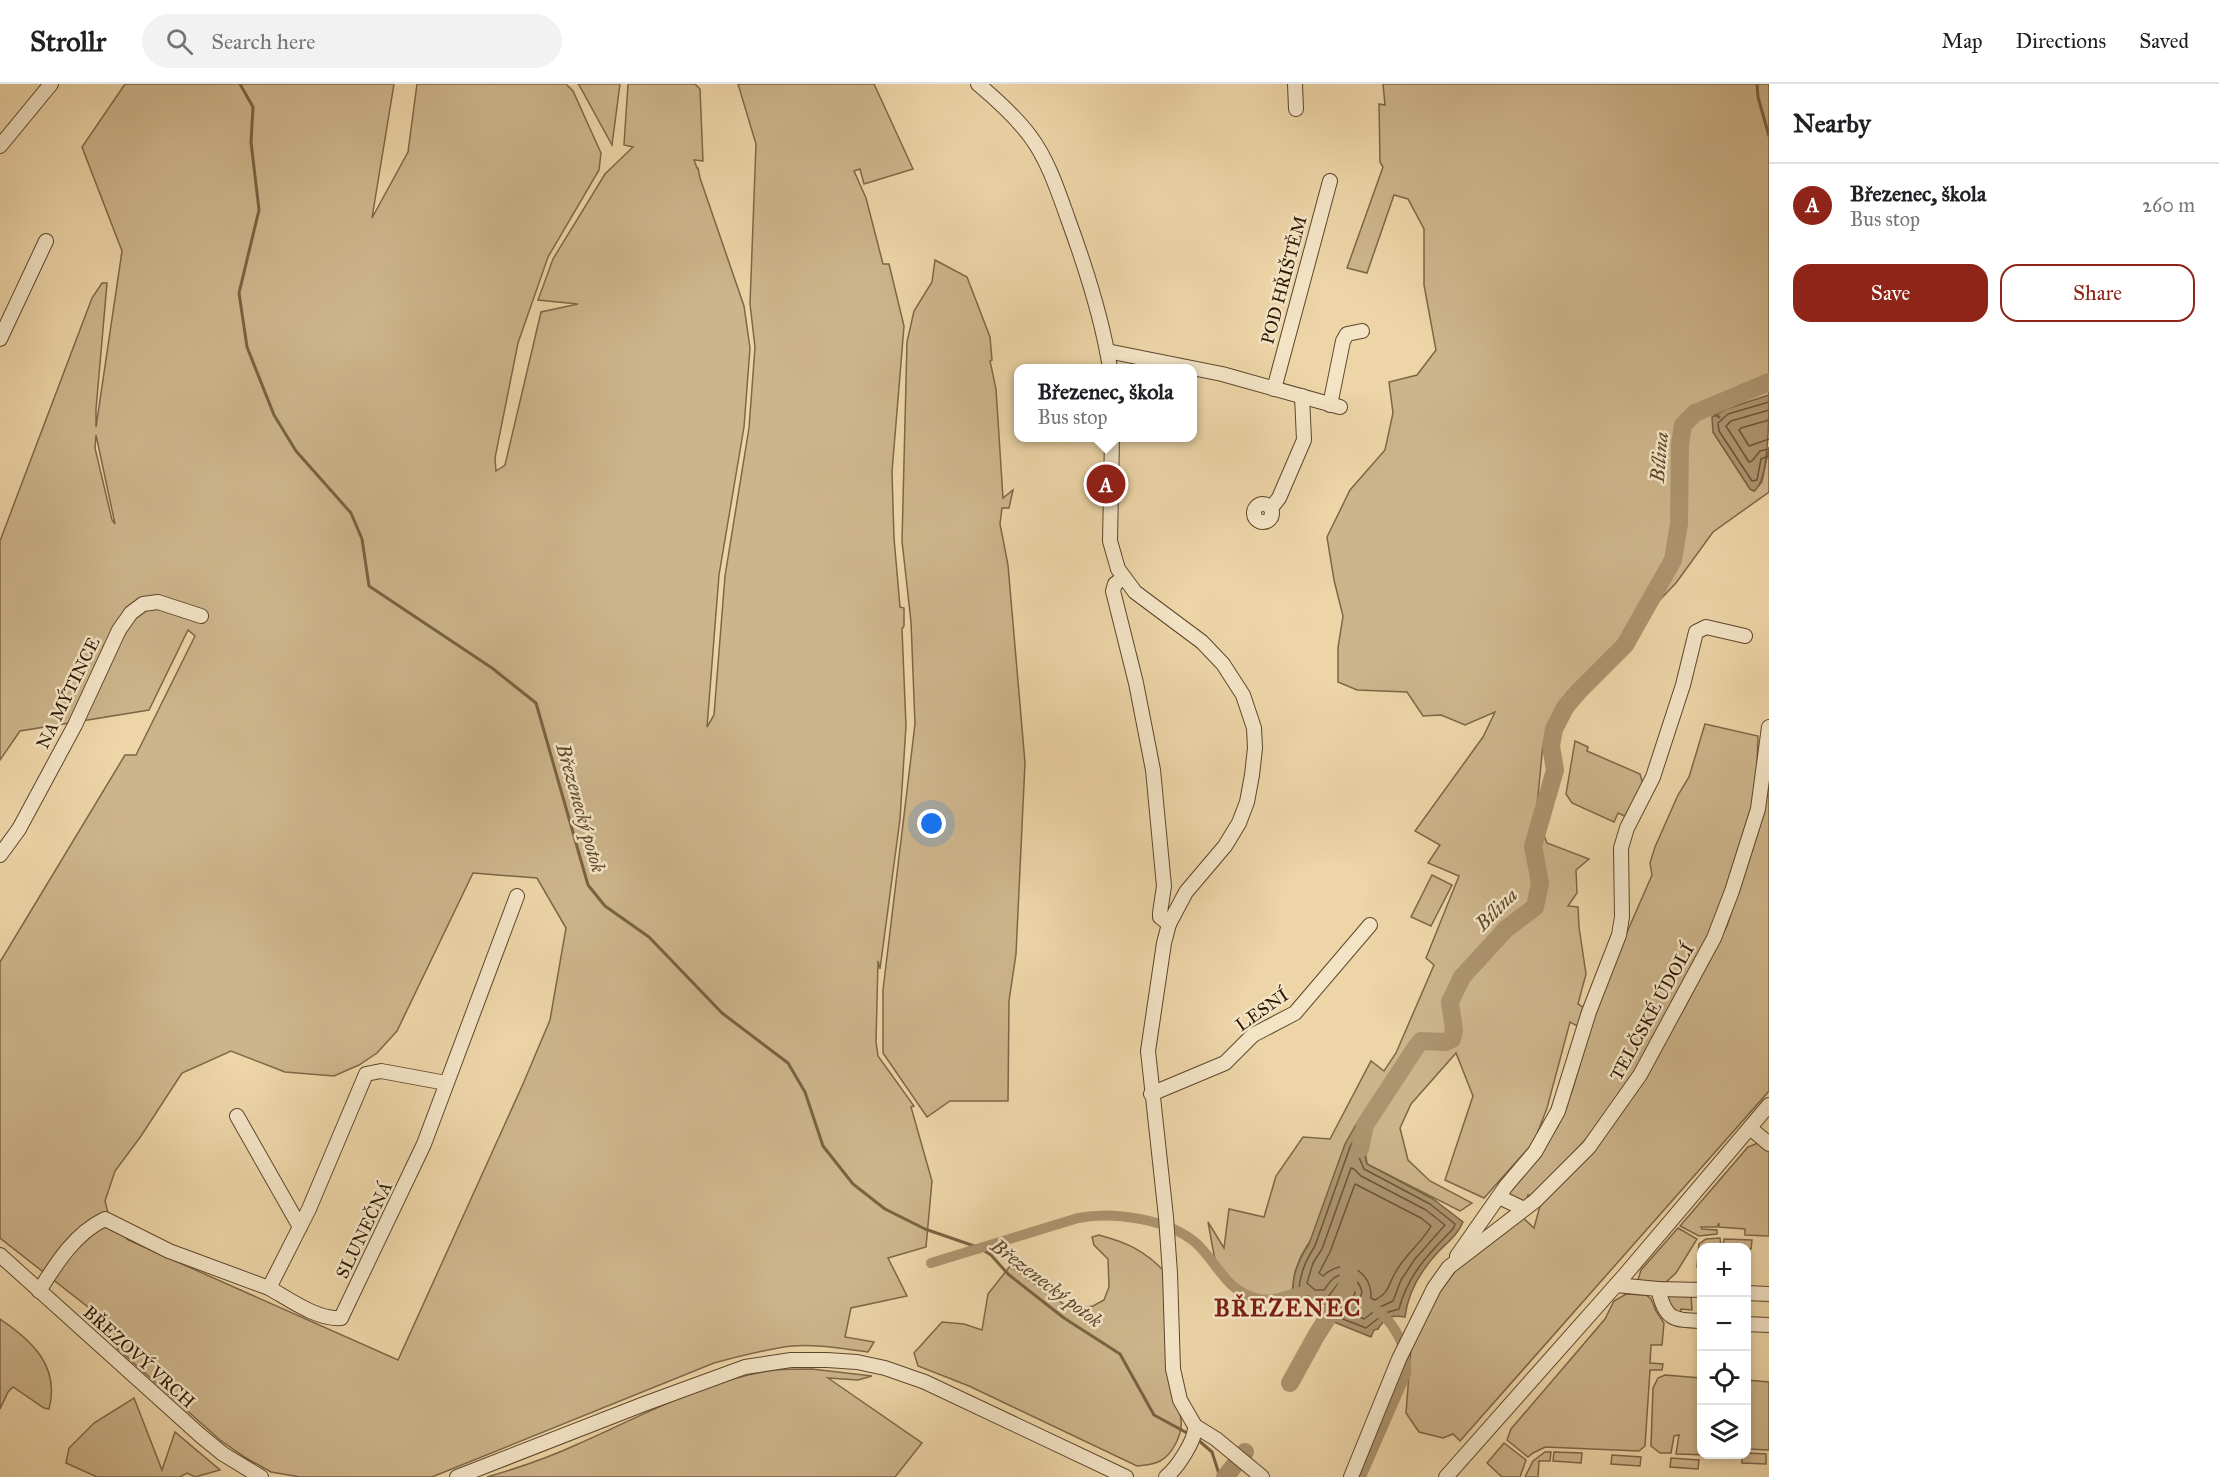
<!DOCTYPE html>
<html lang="en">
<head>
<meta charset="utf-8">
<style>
  :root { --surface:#fff; --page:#f2f2f2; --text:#202124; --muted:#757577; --line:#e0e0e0; --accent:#8f2418 }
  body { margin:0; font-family:"IM FELL Great Primer",serif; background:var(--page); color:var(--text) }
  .controls { position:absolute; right:18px; bottom:18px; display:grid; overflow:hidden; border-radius:12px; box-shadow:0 3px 9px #0003 }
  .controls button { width:54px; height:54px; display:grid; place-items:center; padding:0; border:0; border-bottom:2px solid var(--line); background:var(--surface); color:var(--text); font:30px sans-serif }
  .you { position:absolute; left:932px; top:740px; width:21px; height:21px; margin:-15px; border:4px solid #fff; border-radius:50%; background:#1a73e8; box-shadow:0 0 0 9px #1a73e833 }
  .badge { display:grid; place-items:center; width:39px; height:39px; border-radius:50%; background:var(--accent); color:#fff; font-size:20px; font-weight:700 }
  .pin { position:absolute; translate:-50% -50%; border:3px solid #fff; box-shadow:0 2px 6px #0006 }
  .popup { position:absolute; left:1014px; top:280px; width:183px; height:78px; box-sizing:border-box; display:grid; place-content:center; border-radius:12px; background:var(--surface); filter:drop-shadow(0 2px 4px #0005); font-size:20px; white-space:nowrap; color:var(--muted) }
  .popup b { font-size:22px; color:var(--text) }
  .popup::after { content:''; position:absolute; left:50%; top:100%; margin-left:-12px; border:12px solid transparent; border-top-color:var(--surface) }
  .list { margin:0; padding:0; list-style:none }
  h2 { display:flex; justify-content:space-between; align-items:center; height:78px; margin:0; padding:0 24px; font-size:26px }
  h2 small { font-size:20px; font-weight:400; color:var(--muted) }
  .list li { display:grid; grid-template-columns:39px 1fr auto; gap:18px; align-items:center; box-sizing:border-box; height:84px; padding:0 24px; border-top:2px solid var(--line) }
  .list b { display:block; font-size:22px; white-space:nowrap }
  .list p { margin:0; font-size:20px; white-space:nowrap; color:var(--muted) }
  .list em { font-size:20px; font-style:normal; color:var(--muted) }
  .actions { display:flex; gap:12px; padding:18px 24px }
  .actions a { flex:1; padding:14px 0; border:2px solid var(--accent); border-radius:18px; text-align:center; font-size:21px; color:var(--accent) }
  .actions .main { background:var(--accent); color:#fff }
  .icon { flex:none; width:33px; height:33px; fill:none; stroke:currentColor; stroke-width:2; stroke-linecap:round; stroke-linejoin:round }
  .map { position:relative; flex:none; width:1769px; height:1393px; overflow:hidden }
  header { display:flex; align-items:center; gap:36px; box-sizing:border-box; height:84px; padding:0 30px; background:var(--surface); border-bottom:2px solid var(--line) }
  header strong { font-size:28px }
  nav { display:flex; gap:33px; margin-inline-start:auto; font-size:21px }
  .search { width:420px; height:54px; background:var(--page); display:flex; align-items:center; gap:15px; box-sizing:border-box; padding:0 21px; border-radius:33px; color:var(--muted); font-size:22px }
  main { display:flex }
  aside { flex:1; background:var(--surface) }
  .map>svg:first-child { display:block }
  .green { fill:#cdb58b; stroke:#7e6646; stroke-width:1.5; fill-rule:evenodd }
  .water { fill:#ac946e; stroke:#7a6242; stroke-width:1.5 }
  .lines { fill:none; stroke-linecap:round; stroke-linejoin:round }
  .shore { stroke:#6d5537; stroke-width:1.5 }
  .stream { stroke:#7a6242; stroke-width:3 }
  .canal { stroke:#ac946e; stroke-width:10 }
  .river { stroke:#ac946e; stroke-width:18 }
  .minor-casing { stroke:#5e462a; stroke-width:16 }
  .minor { stroke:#f3e4c6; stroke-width:14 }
  .labels { text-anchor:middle; stroke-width:5; stroke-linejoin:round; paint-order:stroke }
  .street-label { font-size:18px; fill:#2e1600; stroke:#f3e4c6 }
  .water-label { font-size:20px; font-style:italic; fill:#60482c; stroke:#f3e4c6 }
  .district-label { font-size:24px; font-weight:bold; letter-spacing:1.5px; fill:#7a1f14; stroke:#f3e4c6 }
</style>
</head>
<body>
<header>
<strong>Strollr</strong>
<div class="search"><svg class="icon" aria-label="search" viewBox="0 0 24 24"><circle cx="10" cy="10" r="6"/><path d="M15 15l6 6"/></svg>Search here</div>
<nav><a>Map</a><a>Directions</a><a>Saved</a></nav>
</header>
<main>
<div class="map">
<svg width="1769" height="1393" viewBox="0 0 1769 1393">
  <rect width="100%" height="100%" fill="#edd5a7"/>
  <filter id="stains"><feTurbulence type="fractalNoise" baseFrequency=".00333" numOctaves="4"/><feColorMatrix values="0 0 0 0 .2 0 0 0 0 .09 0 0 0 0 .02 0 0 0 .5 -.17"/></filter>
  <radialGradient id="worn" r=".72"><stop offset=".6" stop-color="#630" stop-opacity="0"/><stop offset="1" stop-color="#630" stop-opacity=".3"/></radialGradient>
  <g class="green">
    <path d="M125,0h269l-22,134 36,-66 9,-68h149l7,7 28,62 -2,17 -51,87 -30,86 -23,115 1,13 9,-6 36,-153 37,-8 -40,-4 15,-41 52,-85 28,-27 -9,-2 4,-61h67l5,5 3,72 -9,-1 3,8h1l2,10 44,128 6,42 -6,79 -25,148 -12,152 7,-12 11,-139 24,-148 6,-81 -5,-43 6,-160 -18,-60h136l39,85 -49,15 -4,-15 -6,2 12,27 17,66h6l15,62 -12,146 2,66 6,69 4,1v18l-2,3 4,97 -6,93 -20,150 -2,-8 -2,81 2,14 36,50 -3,1 21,74 -6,66 -38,11 19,38 -56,12 -6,29 29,5 -6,10c-25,-3 -50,-8 -76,-6 -26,3 -52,10 -78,17l-282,114h-132l-29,-5 -25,-14 -26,-18 -102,-91 -25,-38 -93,-73v-276l125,-207h11l59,-119 -7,-6 -39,80 -129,21 -20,29v-219l92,-243 10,-15h5l-11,126v18l26,-176 -40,-104zM96,351l19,89 -3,-4 -17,-72zM473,789l64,5 29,50 -16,92 -27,64 -125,276 -270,-120 -18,-19 -5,-20 10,-30 26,-35 41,-63 49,-22 54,21 49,4 25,-11 18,-12 20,-22z"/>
    <path d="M578,0h42l-8,61 -33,-60z"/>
    <path d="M1383,0h386v311l-56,37 37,57 4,2 8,-9 7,-35v45l-56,40 -37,51 -121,126 -12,35 -7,72 11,27 42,16 -13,11 1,23 -9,13 10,1 1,20 7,47 -8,30 11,7 -6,18 -13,-7 -23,86 -13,34 -50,56 -39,-18 28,-84 -17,-43 -45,51 -11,24 8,32 22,21 42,22 -12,8 -93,-47 -2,-15 -64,107 -6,16 -3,19 -15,5 -16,1 -17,-6 -11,-7 -17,-18 -8,-44 16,26 5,-39 35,8 12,-41 27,-39 27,2 41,-78 13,10 12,-18 38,-88 -8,-7 33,-82 -31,-13 12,-18 -25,-14 68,-94 12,-25 -30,13 -24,-10 -18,1 -16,-24 -50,-2 -19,-8v-34l5,-32 -9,-36 -7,-43 23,-47 35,-40 8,-37 -4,-31 28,-7 19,-25 -12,-65v-56l-16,-30 -14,-4 -27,78 -20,-5 36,-101 -3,-5 -1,-58 6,1z"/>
    <path d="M935,176l32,17 23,60 2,23 -2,1 6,28 7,109 10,-8 -4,18h-7l-2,16 8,41 17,198 -9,191 -7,47 -1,100h-58l-23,16 -44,-64v-63l32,-266 -4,-102 -9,-81 5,-199 7,-31 18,-29z"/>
    <path d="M1705,640l53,12 -2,59 -43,138 -83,147 -29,42 -67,75 -6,-2 -3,9 -18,-11 35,-43 16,-24 15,-38 28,-96 51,-117 -2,-12 5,-16 23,-52 11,-18z"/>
    <path d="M1575,657l13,6 -1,4 53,23 4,13 -15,31 -11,-5 -4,9 -42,-19 -6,-9z"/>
    <path d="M1769,693v314l-309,350 -7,-7 -10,4 -24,-6 -13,-19 5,-65 29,-58 23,-29 59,-44 12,11 6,-22 62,-66 83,-133 42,-81 27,-83 13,-47z"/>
    <path d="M1432,791l20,10 -21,41 -20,-9z"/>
    <path d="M1758,1059l11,7v86l-24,-1v-6l-26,-2v-4l-2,4h-16l1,2 15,1v4l-18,2 -19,-10 68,-79z"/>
    <path d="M1678,1144l19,11 -21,34 -11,10h-20l-7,-3 3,-10z"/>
    <path d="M1099,1151c29,8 45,15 67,38l10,129c1,6 5,12 5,18 2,14 -9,35 -21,41 -7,4 -15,4 -23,5l-168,-80 -51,-20 -4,-13 28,-31 22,2 18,6 6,-36 22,-28 45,33 18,10 20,-3 11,-6 5,-13 -1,-28 -14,-14 -2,-8z"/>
    <path d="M1720,1154l1,9 -19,1 -1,20 -4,-1 2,-23 7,-5z"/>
    <path d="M1724,1155l28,1 -1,9 -28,-2z"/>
    <path d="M1626,1210l20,1 5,4 5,12 8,12 -2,22h-11l-1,18 13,1 -1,6h-12l-5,76 -6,5 -94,-4 -12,6 -5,4 -21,-17 4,-11 94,-110 9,-18z"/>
    <path d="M1671,1210h20l1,16 -11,-1 -1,7h-4l-10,-17z"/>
    <path d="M0,1235c33,22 60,48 49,90l-5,-1 -31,-21 -5,5 -8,17z"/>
    <path d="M812,1285l60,7 -14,4 -30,-2 94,65 -27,34h-408c31,-9 61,-19 91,-33 62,-27 129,-65 197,-74 12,-1 25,-1 37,-1z"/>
    <path d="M1665,1291l36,3 1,76 10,1h-3l-33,-1 3,-19 -5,1 -3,17h-11l-9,-7 2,-58 5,-10z"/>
    <path d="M1747,1296l22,2v68l-22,-1z"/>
    <path d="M134,1314l28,72 13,-38 45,38 -25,7 -8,-4 -7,4h-83l-31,-14 3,-15 25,-25z"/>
    <path d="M1504,1359l22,17 -6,17h-18l-15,-14z"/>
    <path d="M1545,1368h6l-1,9h-11l-1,16h-13l8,-16z"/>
    <path d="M1554,1368l28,1 -1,10 -28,-2z"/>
    <path d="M1747,1369l19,1v10l-24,-1v-8z"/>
    <path d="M1612,1371l29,2 -1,9 -29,-2z"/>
    <path d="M1671,1374l28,2 -1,9 -28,-2z"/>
  </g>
  <g class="water">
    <path d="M1769,311c0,19 0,87 -15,96l-4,-2 -37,-57 -1,-15 14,-8z"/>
    <path d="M1357,1039l8,2 6,5c0,13 -10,20 -4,34l66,35 30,23c-5,12 -14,19 -24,29 -17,18 -31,40 -34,66 -13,-2 -20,0 -27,12l-4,1 -3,7 -37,-15 15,-29 -6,-5 -21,29 4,-12 -6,-2 -5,10 -6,-2 -6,-13 -9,-3c-4,-18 5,-36 15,-51l36,-100z"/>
  </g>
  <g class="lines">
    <g class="shore">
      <path d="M1769,318l-41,12 -10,9 1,8 33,50 5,-1 4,-21 8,-3"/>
      <path d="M1769,326l-38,11 -5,5 23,36 3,-1 8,-10 9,-2"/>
      <path d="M1769,336l-28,8 -2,2 10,16 20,-7"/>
      <path d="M1360,1046l5,4 -7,21 6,14 66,35 25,20 -2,5c-23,23 -46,47 -54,80l-14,4 -19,15 -23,-9 12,-26c-1,-7 -9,-12 -17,-9l-11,14 -7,-1 -7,4 -14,-13c2,-17 7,-28 16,-42l35,-99z"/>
      <path d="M1351,1084l3,1 7,7 65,34 19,15 -30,34 -14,21 -8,21 -13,6 -16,12 -10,-5 8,-22c-2,-11 -16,-23 -28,-14 -4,3 -7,8 -10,12h-9l-8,-7 6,-20 9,-14z"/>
      <path d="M1355,1100l66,34 10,8c-9,17 -28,30 -37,49 -7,13 -5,17 -19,25l-4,-2c1,-28 -27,-42 -48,-22l-4,-3 11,-21z"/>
    </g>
    <g class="stream">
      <path d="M240,0l13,23 -2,35 8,68 -20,83 8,54 27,68 22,36 55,62 11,26 7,47 123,82 44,35 52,182 17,21 44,31 73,76 66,50 17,29 18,54 30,38 32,25 40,20 55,19 11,7 17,19 56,44 56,36 34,61 35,19"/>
      <path d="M1757,0l1,13 11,39"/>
      <path d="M1705,325l14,8"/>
      <path d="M1197,1355l15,13 8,25"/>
    </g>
    <g class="canal">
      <path d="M931,1179l147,-45c35,-7 90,1 118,25 22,20 30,50 64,56 15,3 31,-6 45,-8"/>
      <path d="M1361,1393l45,-103c2,-25 -9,-48 -29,-64"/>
    </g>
    <g class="river">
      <path d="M1360,1065l5,-24 51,-78 5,-6 25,1 6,-3 2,-9 -4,-28 12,-25 44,-48 29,-22 5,-24 -7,-37 22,-76 -4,-24 3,-17 12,-23 13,-15 46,-46 48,-85 6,-36 1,-80 3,-19 12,-12 74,-31"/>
      <path d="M1290,1299l26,-47 32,-51 1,-19"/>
      <path d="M1225,1393l20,-25"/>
    </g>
    <g class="minor-casing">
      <g id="minor">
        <path d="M978,0c19,16 37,32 52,52 18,24 28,55 38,83 18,49 34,98 42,149"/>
        <path d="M1295,0l1,25"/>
        <path d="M0,62l51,-62"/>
        <path d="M0,255l46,-98"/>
        <path d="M1107,267l115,23 118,33"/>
        <path d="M1274,305l56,-208"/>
        <path d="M1330,321l13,-64 4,-7 15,-3"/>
        <path d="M1112,354l-2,103 8,28 17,23 67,50 21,22 20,31 11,33 1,20 -3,27 -5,27 -8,21 -14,23 -39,46 -17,32 -5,19 -16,108 18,166 4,56 3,96 7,31 15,26 21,13 46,38"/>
        <circle cx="1263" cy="429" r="9"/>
        <path d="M1271,424l8,-10 25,-58 -2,-44"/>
        <path d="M1123,494l-8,6 -2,7 23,92 17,87 11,116 -4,27v4l9,7"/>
        <path d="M0,771l19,-26 56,-104 44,-95 12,-17 12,-9 15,-2 43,14"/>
        <path d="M1151,1010l74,-31 28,-28 42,-22 75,-88"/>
        <path d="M237,1032l63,111"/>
        <path d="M1750,1044l19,16"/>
        <path d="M1499,1113l25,12"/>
        <path d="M0,1171l201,181 22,18 38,23"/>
        <path d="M1457,1172l49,-70 29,-34 23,-41 31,-99 30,-77 3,-18 -1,-69 6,-20 26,-51 30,-92 13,-53 10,-5 39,9"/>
        <path d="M1616,1201l42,4 44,1"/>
        <path d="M269,1204c20,11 48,32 72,30l83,-174 93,-248"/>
        <path d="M1658,1205c8,31 14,31 44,32"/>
        <path d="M39,1207c17,-27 36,-58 66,-72l64,32 100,37 40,-79 57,-135 15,-3 65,12"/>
        <path d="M1746,1209l23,1"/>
        <path d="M1746,1240l23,1"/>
        <path d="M457,1393l187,-73 101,-37 46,-7h36l30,2 28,6 40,14 201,95"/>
        <path d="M1166,1393c11,-9 30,-37 29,-51"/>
        <path d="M1351,1393l48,-118 35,-71 15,-21 86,-66 54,-54 51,-72 74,-137 18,-47 26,-82 11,-82"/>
        <path d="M1446,1393l178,-201 145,-171"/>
      </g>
    </g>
    <use href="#minor" class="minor"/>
  </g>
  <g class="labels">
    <g class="street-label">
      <text transform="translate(1284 196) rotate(-75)" y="6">POD HŘIŠTĚM</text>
      <text transform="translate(68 609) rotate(-64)" y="6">NA MÝTINCE</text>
      <text transform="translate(1262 926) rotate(-35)" y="6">LESNÍ</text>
      <text transform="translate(1652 928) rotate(-61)" y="6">TELČSKÉ ÚDOLÍ</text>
      <text transform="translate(364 1146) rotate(-64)" y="6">SLUNEČNÁ</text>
      <text transform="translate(139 1273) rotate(42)" y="6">BŘEZOVÝ VRCH</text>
    </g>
    <g class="water-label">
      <text transform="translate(1659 373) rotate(-85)" y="7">Bílina</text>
      <text transform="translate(581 724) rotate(74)" y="7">Březenecký potok</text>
      <text transform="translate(1496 825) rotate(-45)" y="7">Bílina</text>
      <text transform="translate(1047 1199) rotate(37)" y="7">Březenecký potok</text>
    </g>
    <g class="district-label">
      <text x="1288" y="1232">BŘEZENEC</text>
    </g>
  </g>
  <rect width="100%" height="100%" filter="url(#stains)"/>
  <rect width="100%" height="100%" fill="url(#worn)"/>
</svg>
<div class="controls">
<button>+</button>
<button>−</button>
<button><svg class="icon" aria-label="locate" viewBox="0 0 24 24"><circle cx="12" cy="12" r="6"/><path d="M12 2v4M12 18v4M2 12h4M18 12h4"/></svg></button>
<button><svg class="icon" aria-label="layers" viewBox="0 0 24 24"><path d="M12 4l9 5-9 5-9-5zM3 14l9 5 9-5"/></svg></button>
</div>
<div class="you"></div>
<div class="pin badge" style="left:1106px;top:400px">A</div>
<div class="popup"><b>Březenec, škola</b>Bus stop</div>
</div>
<aside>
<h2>Nearby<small></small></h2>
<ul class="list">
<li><span class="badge">A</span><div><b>Březenec, škola</b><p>Bus stop</p></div><em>260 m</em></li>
</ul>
<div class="actions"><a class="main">Save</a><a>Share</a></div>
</aside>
</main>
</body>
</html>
